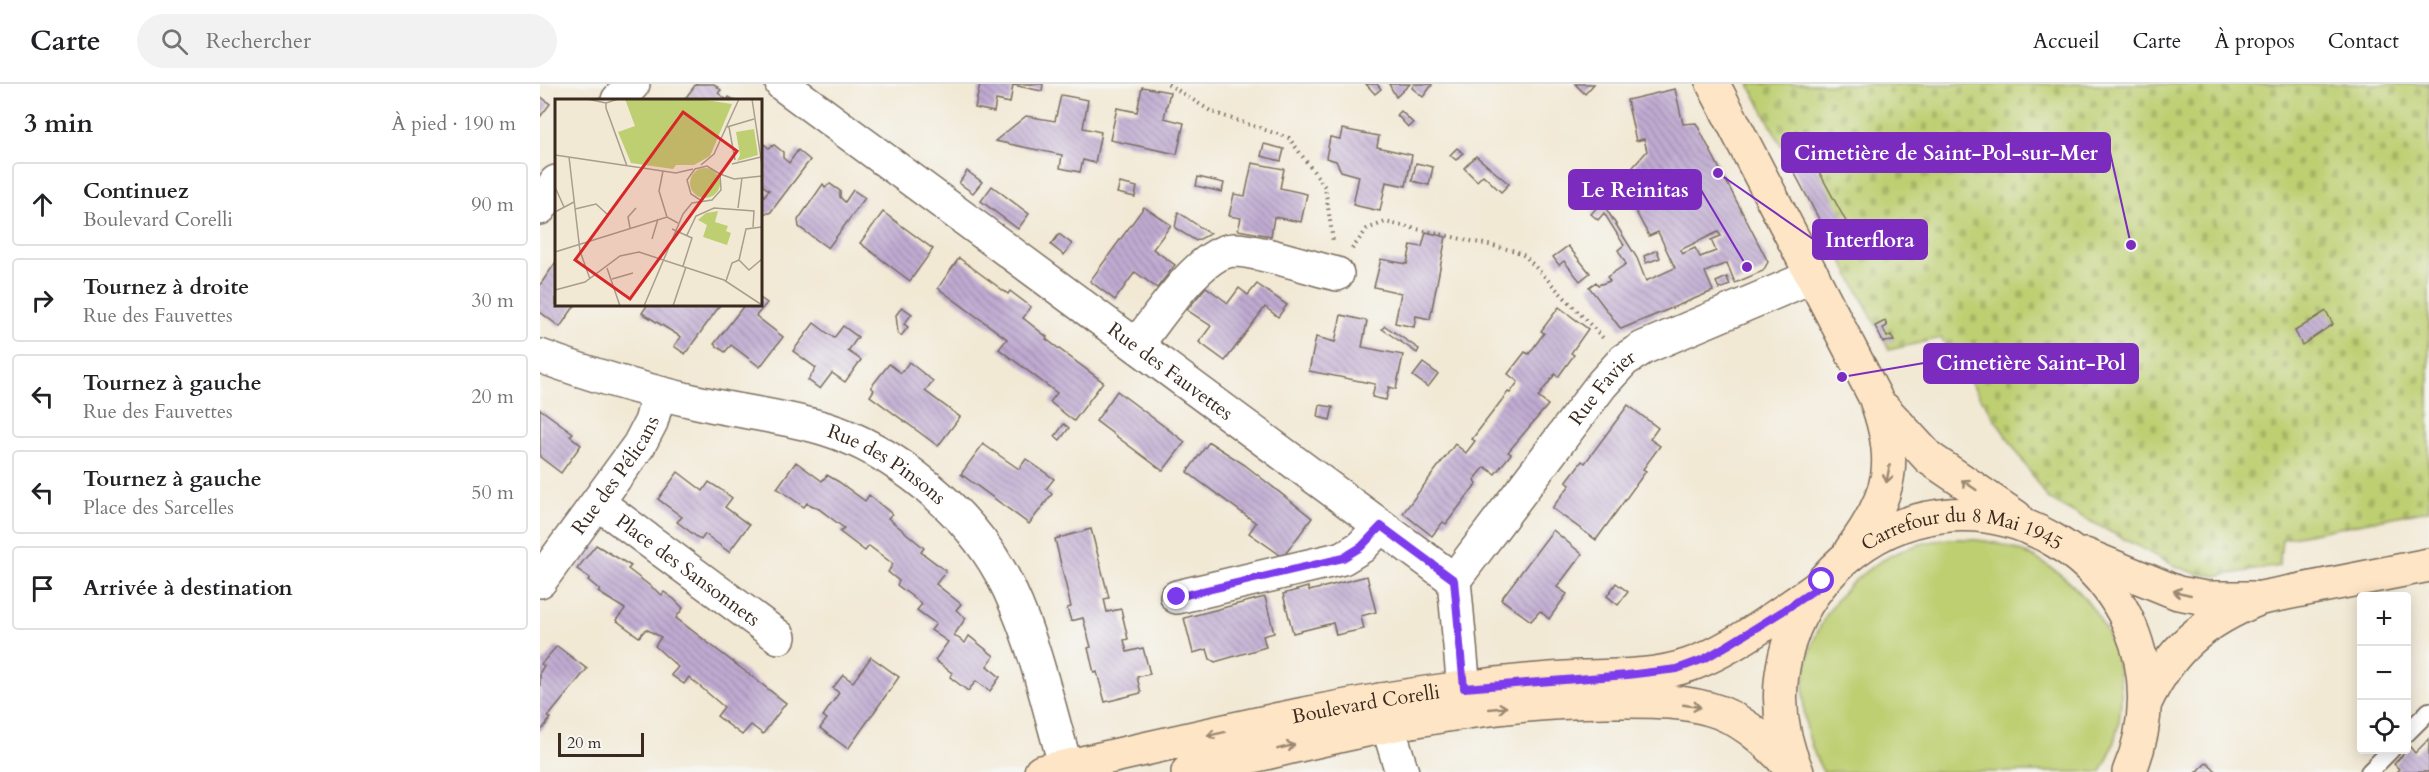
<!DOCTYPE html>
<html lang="fr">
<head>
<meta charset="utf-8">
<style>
  :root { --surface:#fff; --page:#f2f2f2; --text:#202124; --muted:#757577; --line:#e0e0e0 }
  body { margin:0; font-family:Cardo,serif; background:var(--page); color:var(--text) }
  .controls { position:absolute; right:18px; bottom:18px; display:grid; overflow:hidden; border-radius:6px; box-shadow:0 3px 15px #0003 }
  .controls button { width:54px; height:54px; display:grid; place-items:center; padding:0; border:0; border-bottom:2px solid var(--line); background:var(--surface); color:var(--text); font:30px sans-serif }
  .scale { position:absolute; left:18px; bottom:15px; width:86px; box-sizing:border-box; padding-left:6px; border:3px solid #3b2a1e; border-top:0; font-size:16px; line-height:21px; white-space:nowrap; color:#3b2a1e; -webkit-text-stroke:4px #f6f6f2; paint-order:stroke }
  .stop { position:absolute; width:18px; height:18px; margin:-14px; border:4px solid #7c3aed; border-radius:50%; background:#fff }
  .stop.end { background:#7c3aed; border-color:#fff; box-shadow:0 2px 6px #0008 }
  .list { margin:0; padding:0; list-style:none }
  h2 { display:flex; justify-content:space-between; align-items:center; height:78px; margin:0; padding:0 24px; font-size:26px }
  h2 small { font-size:20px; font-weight:400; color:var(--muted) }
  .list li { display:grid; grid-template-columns:39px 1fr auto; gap:18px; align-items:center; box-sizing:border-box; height:84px; margin:0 12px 12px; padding:0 12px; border:2px solid var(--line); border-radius:6px }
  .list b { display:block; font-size:22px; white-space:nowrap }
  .list p { margin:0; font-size:20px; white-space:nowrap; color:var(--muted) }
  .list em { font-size:20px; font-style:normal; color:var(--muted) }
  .icon { flex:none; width:33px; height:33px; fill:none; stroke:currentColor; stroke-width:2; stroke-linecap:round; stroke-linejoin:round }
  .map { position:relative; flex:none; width:1889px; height:688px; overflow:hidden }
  header { display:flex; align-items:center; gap:36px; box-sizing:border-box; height:84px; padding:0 30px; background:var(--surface); border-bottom:2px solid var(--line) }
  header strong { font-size:28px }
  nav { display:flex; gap:33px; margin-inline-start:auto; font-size:21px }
  .search { width:420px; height:54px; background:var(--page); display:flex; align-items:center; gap:15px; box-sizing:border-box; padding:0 21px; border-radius:33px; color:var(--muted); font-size:22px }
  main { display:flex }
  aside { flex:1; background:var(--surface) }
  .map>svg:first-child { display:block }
  .grass { fill:#becf72; stroke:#7c7c48; stroke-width:1.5 }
  .cemetery { fill:url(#cemetery-stones); stroke:#7c7c48; stroke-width:1.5 }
  .building { fill:url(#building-back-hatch); fill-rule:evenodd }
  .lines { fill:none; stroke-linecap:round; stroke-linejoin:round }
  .lane-casing { stroke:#7b6d5e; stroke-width:20 }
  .street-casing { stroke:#7b6d5e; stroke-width:36 }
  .secondary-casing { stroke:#7b6d5e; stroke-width:36 }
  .path { stroke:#7b6d5e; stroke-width:4; stroke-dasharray:1.5 4.5; stroke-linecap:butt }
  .lane { stroke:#fff; stroke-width:16 }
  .street { stroke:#fff; stroke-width:33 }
  .secondary { stroke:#fde5c5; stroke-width:33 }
  .oneway { stroke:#9c8872 }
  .route { stroke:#7c3aed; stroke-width:8 }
  .labels { text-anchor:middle; stroke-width:6; stroke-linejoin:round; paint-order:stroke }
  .street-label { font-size:20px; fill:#3b2a1e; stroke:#f6f6f2 }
  .inset-road { fill:none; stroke:#a99d8c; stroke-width:1.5 }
  .view { fill:#d62828; fill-opacity:0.15; stroke:#d62828; stroke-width:3 }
  .inset-edge { fill:none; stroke:#3b2a1e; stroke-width:3 }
  .leader { fill:none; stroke:#7b2cbf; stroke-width:2 }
  .callout-dot { fill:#7b2cbf; stroke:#f6f6f2; stroke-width:2 }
  .callout { fill:#7b2cbf; stroke:#7b2cbf; stroke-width:2 }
  .callout-label { font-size:21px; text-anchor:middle; font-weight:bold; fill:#fff }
</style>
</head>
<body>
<header>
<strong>Carte</strong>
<div class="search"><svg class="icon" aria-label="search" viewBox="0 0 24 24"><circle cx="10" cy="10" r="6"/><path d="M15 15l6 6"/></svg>Rechercher</div>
<nav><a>Accueil</a><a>Carte</a><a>À propos</a><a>Contact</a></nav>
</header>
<main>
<aside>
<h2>3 min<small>À pied · 190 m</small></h2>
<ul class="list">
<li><svg class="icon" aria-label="ahead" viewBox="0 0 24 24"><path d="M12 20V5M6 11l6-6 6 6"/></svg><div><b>Continuez</b><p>Boulevard Corelli</p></div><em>90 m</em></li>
<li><svg class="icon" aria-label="right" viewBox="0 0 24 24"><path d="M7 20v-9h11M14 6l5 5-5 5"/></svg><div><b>Tournez à droite</b><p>Rue des Fauvettes</p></div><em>30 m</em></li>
<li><svg class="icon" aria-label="left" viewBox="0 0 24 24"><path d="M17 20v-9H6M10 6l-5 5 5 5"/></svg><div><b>Tournez à gauche</b><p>Rue des Fauvettes</p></div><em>20 m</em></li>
<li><svg class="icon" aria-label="left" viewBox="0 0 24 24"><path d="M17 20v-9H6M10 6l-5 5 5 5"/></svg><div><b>Tournez à gauche</b><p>Place des Sarcelles</p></div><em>50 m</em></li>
<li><svg class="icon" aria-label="arrive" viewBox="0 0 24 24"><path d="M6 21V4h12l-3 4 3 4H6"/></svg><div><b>Arrivée à destination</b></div></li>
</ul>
</aside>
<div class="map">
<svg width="1889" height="688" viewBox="0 0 1889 688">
  <defs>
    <pattern id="cemetery-stones" width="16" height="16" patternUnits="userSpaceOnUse" patternTransform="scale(1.5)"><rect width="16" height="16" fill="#becf72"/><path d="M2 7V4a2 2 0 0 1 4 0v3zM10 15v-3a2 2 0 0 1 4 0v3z" fill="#a4b262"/></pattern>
    <pattern id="building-back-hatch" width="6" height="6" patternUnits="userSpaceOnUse" patternTransform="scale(1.5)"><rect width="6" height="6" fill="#c0abd2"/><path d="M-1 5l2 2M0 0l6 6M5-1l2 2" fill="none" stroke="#9d8baa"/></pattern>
  </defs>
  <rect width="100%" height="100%" fill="#f6f6f2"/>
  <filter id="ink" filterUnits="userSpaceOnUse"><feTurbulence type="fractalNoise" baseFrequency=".0167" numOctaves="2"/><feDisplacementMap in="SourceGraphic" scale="12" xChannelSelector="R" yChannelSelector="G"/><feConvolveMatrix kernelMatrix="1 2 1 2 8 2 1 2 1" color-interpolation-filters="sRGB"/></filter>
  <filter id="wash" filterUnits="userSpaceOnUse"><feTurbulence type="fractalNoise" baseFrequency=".008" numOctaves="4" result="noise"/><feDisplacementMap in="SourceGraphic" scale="24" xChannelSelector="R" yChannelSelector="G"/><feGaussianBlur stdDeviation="1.35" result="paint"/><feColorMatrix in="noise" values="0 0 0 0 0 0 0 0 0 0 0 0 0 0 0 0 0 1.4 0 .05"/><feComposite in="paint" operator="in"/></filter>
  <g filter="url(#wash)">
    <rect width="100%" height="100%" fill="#f2e9d5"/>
    <path class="grass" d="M1408,455c124,-6 215,120 153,233h-278c-55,-102 12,-221 125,-233z"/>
    <path class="cemetery" d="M1209,0h680v426l-147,29 -3,27 -62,10 -22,-3 -20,-7 -127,-67 -107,-161 -52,12z"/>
    <g id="blocks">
      <g class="building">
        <path d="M156,0h18l7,6 -3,3 9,7 2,-3 5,3h-50z"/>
        <path d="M440,0h63l-1,7 -29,-6 -3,18 -14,-3 -2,12 -19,-4z"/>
        <path d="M826,0h11l4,5 -6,5z"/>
        <path d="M849,0h21l-14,13z"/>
        <path d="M874,0h17l1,1 -9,12 -11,-9z"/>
        <path d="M1035,0h19l-9,10z"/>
        <path d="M602,3l28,5 -6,26 20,5 -7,31 -67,-14 7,-32 20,4z"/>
        <path d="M1135,5l8,35 13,-1 72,139 -5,9 -28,12 -8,-20 -22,9 8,19 -92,38 -32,-42 7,-5 2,3 12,-4 -3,-4 19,-13 -8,-14 6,-5 -20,-32 -6,7 -7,-6 10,-11 -13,-11 17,-19 13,11 -16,18 35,56 9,23 29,-13 -17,-36 -9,4 -29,-54 27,-31 -3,-12 -8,2 -9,-41zM1178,148l3,4 -10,4 5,11 -16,6 -5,-9 -13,6 -2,-4z"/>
        <path d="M521,11l27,5 -5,28 18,4 -6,31 -12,-3 -3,12 -20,-4 2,-13 -67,-14 31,-25 29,5z"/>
        <path d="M0,12l10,8 -10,13z"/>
        <path d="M861,27l12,12 -5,4 -11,-12z"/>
        <path d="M802,45l37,7 -2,11 35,8 -6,31 -20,-4 -6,29 -27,-6 6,-29 -18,-5 -5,-10 -10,-3 4,-21 10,2z"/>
        <path d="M1257,47l52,96 6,-4 11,19 -27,15 -55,-104z"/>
        <path d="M220,57l9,7 5,-3 9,7v6l6,5 9,-13 12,10 -40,53h-5l-5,-3v-9l9,-11 -9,-6z"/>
        <path d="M724,60l20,5 -3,12 -20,-5z"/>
        <path d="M917,64l6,5 -7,7 -6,-5z"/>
        <path d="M936,72l33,28 -8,8 -18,-17 -6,6 -13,-13z"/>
        <path d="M712,79l32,6 -4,19 27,6 -6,28 -27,-5 -3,19 -33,-6 3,-12 -12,-2 5,-22 11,2z"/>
        <path d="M876,79l17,4 -4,18 -17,-4z"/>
        <path d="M427,87l15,11 -9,11 -14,-10z"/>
        <path d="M658,93l26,6 -2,9 -26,-6z"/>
        <path d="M580,99l17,4 -2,10 -18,-4z"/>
        <path d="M283,100l2,3 5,-3 10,7v6l5,5 8,-12 12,8 -37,50 -29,-21 -1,-7z"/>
        <path d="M452,102l37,28 -11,15 -37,-28z"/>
        <path d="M604,123l27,18 -18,24 22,16 -18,23 -22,-16 -20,28 -25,-19z"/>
        <path d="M343,128l50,37 -23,32 -50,-38z"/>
        <path d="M638,128l32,22 -14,7 -21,-13z"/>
        <path d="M886,148l20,5 -16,82 -14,-3 -2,11 -19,-4 6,-30 -27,-6 7,-28 26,5 4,-19 11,2z"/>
        <path d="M519,150l13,10 -8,11 -13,-10z"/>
        <path d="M1028,162l22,27 -10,8 -16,-20 -5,4 -6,-8z"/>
        <path d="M1117,166l3,8 -14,5 -2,-7z"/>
        <path d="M419,174l49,36 2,-3 21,16 -8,11 24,19 -1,2 57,43 -29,39 -24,-19 7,-9 -58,-44 8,-10 -69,-51z"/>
        <path d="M16,178v42h20l-16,23 -20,-15v-27z"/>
        <path d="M1187,193l3,8 -11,4 -3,-7z"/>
        <path d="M717,200l30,21 -9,12 -13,-10 -40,54 -26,-19 12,-16 -24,-16 19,-23 22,16 11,-15 9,7z"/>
        <path d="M220,214l7,5 -11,13 27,21 -23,30 -29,-22 -6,7 -11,-8 31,-40h15z"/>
        <path d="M108,220h73l-36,50 -11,-8 7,-9 -39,-24z"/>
        <path d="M362,223l10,7 -8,10 4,3 -7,9 -3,-3 -2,-18z"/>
        <path d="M1019,223l29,22 -17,24 3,2 -16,22 -3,-3 -17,23 10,8 -40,47 3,2 -16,20 -10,-7 -11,13 3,3 -31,41 -3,-2 -11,14 -29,-23 52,-69 11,9 9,-12 -3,-2 36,-47 2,1 8,-11 -10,-8 17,-22 4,2 15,-21 -3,-2z"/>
        <path d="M1786,227l7,13 -31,21 -7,-14z"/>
        <path d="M801,231l26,6 -5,26 41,8 -7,34 -7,-2 -3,13 -14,-3 3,-13 -66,-13 7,-34 19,5z"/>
        <path d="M1345,237l2,5 -4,2 4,9 4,-2 3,6 -11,1 -8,-16z"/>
        <path d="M274,239l20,15 9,-12 15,11 -10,14 13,9 -16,22 -13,-9 -12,16 -12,-9 8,-12 -23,-17z"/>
        <path d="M845,242l34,23 -2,4 -35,-24z"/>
        <path d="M369,278l24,19 -8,10 35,26 -22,29 -68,-50 4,-6 -3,-3 18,-23 12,9z"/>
        <path d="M883,279l15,11 -10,13 -15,-11z"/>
        <path d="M577,307l68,51 -22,29 -67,-50z"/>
        <path d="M780,321l13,2 -3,13 -12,-3z"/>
        <path d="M1088,321l30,23 -8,11 10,7 -17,23 3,2 -50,69 -44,-32 18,-23 -4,-3 16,-21 3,2z"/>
        <path d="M0,325l33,24 -3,3 11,9 -20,28 -21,-16z"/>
        <path d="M524,340l5,4 -9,12 -5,-4z"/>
        <path d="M669,358l36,23 67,53 -29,39 -34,-24 7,-10 -69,-51z"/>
        <path d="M443,360l36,25 7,-10 28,20 -8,10 6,5 -23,30 -68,-50z"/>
        <path d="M256,378l26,19 5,-6 12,7 26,19 4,-6 23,19 -4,4 36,30 -3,4 25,19 -10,13 25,20 -5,6 10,8 -12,17 11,8 4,-7 25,20 -7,10 13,11 -10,14 -14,-10 -8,10 -18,-14 2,-4 -17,-13 13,-18 -17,-12 5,-6 -19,-14 5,-6 -25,-19 2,-4 -11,-9 5,-8 -24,-18 -4,5 -12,-9 -13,-10 4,-4 -25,-19 -12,-6 -3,4 -27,-19z"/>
        <path d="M138,388l25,19 6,-9 11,7 12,9 -7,9 24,18 -20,27 -24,-18 -4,6 -24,-18 5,-5 -24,-18z"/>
        <path d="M551,445l18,69 -5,1 3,13 14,-3 7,30 -4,1 3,12 16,-4 7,26 -13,3 4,16 -36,9 -8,-30 -3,1 -6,-25 3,-1 -8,-29 -12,3 -4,-13 4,-1 -16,-68z"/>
        <path d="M1013,446l29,24 -25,33 10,7 -18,25 -9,-8 -9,10 -30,-22z"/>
        <path d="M56,461l35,21 -3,3 34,26 2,-3 10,7 9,9 -7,10 110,85 -23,31 -12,-9 -9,10 -25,-19 7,-9 -35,-30 -5,7 -13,-9 7,-8 -23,-21 6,-9 -15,-8 -7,8 -23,-17 9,-11 -27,-17 2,-2 -12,-10 2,-2 -13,-9z"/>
        <path d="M827,492l9,36 -15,4 3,13 -28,6 -3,-12 -40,10 -10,-39 25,-7 1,4z"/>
        <path d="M1076,499l12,9 -10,13 -11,-9z"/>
        <path d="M725,513l9,36 -11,3 3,11 -51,15 -5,-3 -3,-10 -14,4 -9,-35z"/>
        <path d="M17,562l30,23 -39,48 3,1 -11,14v-60l4,-6 -3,-2z"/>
        <path d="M331,573l28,20 -51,72 -28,-21 7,-9 -4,-3 16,-23 -6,-5 10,-13 10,7z"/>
        <path d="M1889,655v33h-33l3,-3 -5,-5 16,-17 5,6z"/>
        <path d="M1667,678l10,10h-20z"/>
      </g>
    </g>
  </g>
  <g filter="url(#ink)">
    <use href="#blocks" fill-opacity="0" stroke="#7b6d5e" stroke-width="1.5"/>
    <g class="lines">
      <g class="lane-casing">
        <g id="lane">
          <path d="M1866,650l23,-23"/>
          <path d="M1829,688l22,-22"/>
        </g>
      </g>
      <g class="street-casing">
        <g id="street">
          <path id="s1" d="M242,0l672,496 12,132"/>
          <path d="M78,16l15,-16"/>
          <path d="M0,124l16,-26"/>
          <path d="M597,260c21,-25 63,-93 97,-94 25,0 77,18 103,24"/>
          <path id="s2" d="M0,272c51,19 104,34 157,46 42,10 87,14 129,27 68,21 141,82 175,144 32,59 46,130 65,194"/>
          <path id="s3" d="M58,419l181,134"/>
          <path id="s4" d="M914,496l148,-196 22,-24 19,-12 170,-72"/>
          <path id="s5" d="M0,497l99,-136 12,-23 8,-29"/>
          <path d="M637,513l166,-39 18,-11 20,-21"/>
          <path d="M840,616l22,72"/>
        </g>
      </g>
      <g class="secondary-casing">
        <g id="secondary">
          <path d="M1173,0l162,313c24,64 17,98 -24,153"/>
          <path d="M1343,324l46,50 87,59"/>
          <path d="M1545,471l93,38 28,5h47"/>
          <path d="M1605,619c26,-55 59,-82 116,-105l168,-33"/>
          <path id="s6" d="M501,688c140,-30 280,-67 423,-84 38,-5 78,-9 117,-11 36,-1 73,0 108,-12 41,-14 92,-52 128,-77"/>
          <path d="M648,688c138,-34 275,-70 418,-71 36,0 78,-2 113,11 28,11 56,36 74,59"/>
          <path id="s7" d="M1257,688c-72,-163 107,-323 260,-230 33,20 58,49 73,84 20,47 19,100 -1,146"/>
        </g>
      </g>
      <g class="path">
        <path d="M628,0l44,28 77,26 36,49 8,54"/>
        <path d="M812,165l15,-20 18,-7 131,29 9,5 78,82"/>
      </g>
      <use href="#lane" class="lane"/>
      <use href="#street" class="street"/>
      <use href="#secondary" class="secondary"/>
    </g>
    <defs><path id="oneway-shaft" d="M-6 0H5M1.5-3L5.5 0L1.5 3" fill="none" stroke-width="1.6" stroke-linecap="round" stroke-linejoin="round" transform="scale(1.5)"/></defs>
    <g class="oneway">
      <use href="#oneway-shaft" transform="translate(1348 390) rotate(101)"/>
      <use href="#oneway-shaft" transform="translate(1429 401) rotate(-146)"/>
      <use href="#oneway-shaft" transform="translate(1642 509) rotate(-167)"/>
      <use href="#oneway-shaft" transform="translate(1152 622) rotate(8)"/>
      <use href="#oneway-shaft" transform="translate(958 624) rotate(-6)"/>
      <use href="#oneway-shaft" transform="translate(676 650) rotate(168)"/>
      <use href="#oneway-shaft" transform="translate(746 663) rotate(-14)"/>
    </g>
  </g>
  <g class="lines" filter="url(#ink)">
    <path class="route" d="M637,513l166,-39 18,-11 20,-21 73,54 10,108 163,-13 50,-6 27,-10 24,-14 55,-34 34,-23 5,-7"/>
  </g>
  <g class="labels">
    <g class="street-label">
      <text dy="7" stroke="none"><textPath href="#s1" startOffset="483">Rue des Fauvettes</textPath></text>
      <text dy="7" stroke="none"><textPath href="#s4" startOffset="243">Rue Favier</textPath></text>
      <text dy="7" stroke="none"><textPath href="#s2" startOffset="366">Rue des Pinsons</textPath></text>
      <text dy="7" stroke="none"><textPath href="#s5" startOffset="130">Rue des Pélicans</textPath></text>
      <text dy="7" stroke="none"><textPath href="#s7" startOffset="362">Carrefour du 8 Mai 1945</textPath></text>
      <text dy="7" stroke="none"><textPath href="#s3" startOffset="112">Place des Sansonnets</textPath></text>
      <text dy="7" stroke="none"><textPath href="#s6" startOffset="332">Boulevard Corelli</textPath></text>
    </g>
  </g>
  <g transform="translate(15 15)">
    <rect width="207" height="207" fill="#f2e9d5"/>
    <path d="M199,30l4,26 -21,6 3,-6 -4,-23zM135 84a15 15 0 1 1 30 0a15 15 0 1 1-30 0Z" fill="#becf72"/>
    <path d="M70,0h74l33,5 -22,52 -16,9h-18l-3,4 -42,-6 -13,-31 17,-6z" fill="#becf72"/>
    <path d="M163,112l-3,11 13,4 -2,5 5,2 -4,12 -24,-8 4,-12 -9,-5 8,-7z" fill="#becf72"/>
    <path class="inset-road" d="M32,0l19,4M63,0l-12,4v5l21,58M197,0l10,66M172,28l27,-8M174,28l6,33M0,56l121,18 17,-4M14,58l11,94 10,28M177,65l29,-7M146,66l13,-11 25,-55M108,72l-4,20 8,26M165,75l14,5 28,-3M0,88l9,20M183,109l4,-30M20,110l21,-5 11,10M0,113l19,-10M207,128l-16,2 -7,31 10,10 13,-11M75,129l-2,-11 8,-9M117,130l20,9 -9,28M132,136l9,-19 18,-8 40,3 -1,16M97,140l6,-20M0,153l112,-35 11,6M52,169l13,38M57,180l21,-6M171,182l6,-18 7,-3M0,191l30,-8 35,-26 19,-4 85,28 38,25M89,207l39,-92 9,-11 20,-3 9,-10 -1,-16 -13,-8 -12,3 -8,11 4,14 11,7M118,207l13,-39"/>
    <path class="view" d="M128,13l54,39 -107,148 -55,-39z"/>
    <rect width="207" height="207" class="inset-edge"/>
  </g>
  <path class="leader" d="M1591 161L1570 68M1207 183L1161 106M1178 89L1273 155M1302 293L1384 279"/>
  <g class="callout-dot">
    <circle cx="1591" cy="161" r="6"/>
    <circle cx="1207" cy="183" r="6"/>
    <circle cx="1178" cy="89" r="6"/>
    <circle cx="1302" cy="293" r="6"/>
  </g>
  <g class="callout">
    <rect x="1242" y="49" width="328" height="39" rx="6"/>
    <rect x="1029" y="86" width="132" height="39" rx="6"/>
    <rect x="1273" y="136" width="114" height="39" rx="6"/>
    <rect x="1384" y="260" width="214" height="39" rx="6"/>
  </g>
  <g class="callout-label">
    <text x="1406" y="76">Cimetière de Saint-Pol-sur-Mer</text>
    <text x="1095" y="113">Le Reinitas</text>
    <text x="1330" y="163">Interflora</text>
    <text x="1491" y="286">Cimetière Saint-Pol</text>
  </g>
</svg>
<div class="controls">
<button>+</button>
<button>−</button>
<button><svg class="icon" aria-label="locate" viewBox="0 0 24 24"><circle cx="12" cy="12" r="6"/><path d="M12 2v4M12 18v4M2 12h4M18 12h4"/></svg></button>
</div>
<div class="scale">20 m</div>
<div class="stop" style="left:1282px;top:497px"></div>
<div class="stop end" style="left:637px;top:513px"></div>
</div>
</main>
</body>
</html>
